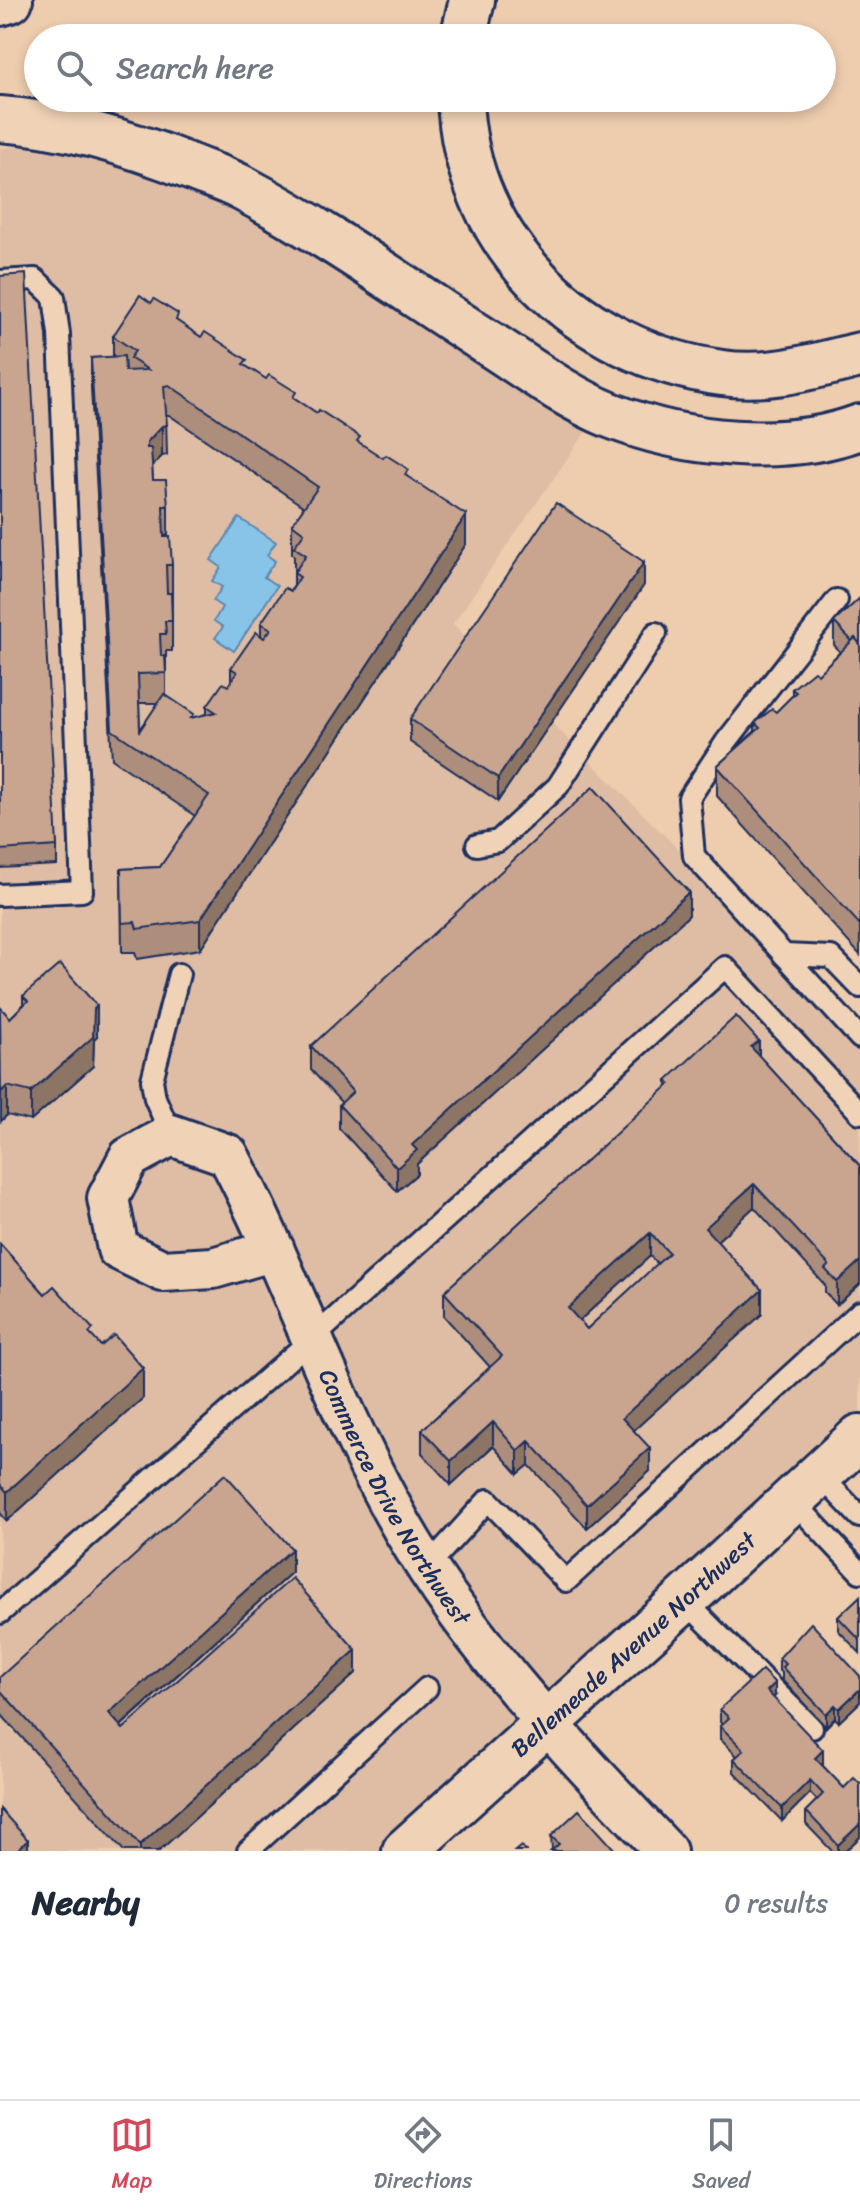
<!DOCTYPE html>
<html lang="en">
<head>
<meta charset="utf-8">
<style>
  :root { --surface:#fff; --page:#f6f6f7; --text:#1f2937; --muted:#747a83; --line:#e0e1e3; --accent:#d1495b }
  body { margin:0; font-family:Sriracha,sans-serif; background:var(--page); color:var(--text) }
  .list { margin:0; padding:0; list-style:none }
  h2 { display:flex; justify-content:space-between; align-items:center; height:104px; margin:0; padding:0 32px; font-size:34px }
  h2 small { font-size:26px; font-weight:400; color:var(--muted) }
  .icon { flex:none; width:44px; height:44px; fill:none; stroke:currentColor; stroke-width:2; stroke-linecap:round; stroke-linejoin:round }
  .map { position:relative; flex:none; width:860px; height:1851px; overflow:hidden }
  .search { position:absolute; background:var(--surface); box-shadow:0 4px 12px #0003; left:24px; right:24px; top:24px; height:88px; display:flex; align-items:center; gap:20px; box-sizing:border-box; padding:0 28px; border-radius:44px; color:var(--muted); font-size:30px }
  .sheet { height:248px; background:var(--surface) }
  nav { display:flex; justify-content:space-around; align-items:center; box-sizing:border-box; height:112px; border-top:2px solid var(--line); background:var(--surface); font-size:22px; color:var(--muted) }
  nav a { display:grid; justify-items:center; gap:4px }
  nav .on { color:var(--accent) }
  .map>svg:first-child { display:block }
  .built { fill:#dfbda4 }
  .water { fill:#88c4e8; stroke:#5c88b1; stroke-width:2 }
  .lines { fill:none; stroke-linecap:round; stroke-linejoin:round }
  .lane-casing { stroke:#1b2f5e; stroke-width:26 }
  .street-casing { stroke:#1b2f5e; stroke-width:46 }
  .secondary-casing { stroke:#1b2f5e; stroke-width:50 }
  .highway-casing { stroke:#1b2f5e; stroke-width:50 }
  .lane { stroke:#f0d3b7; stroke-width:20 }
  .street { stroke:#f0d3b7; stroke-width:40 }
  .secondary { stroke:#f0d3b7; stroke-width:44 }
  .highway { stroke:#f0d3b7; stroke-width:44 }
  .wall { fill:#ad8e7c; stroke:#1b2f5e; stroke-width:2; fill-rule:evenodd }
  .shaded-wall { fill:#8d7465; stroke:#1b2f5e; stroke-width:2 }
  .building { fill:#c9a590; stroke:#1b2f5e; stroke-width:2; fill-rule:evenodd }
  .labels { text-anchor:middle; stroke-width:7; stroke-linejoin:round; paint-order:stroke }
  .street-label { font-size:24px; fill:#1b2f5e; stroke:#f0d3b7 }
</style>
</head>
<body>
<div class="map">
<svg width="860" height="1851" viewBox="0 0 860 1851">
  <rect width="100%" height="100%" fill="#eeccae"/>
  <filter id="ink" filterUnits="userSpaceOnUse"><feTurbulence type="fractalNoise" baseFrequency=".0125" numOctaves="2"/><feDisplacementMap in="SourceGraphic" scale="16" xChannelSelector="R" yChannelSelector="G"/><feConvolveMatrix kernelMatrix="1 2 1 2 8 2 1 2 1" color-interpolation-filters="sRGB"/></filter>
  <g filter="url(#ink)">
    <path class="built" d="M152,140l455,261 -154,223 407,407v382l-480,438h-380v-1703z"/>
    <path class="water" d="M239,518l37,24 -9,13 8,6 -11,16 13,9 -43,65 -19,-13 8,-11 -9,-6 8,-14 -9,-6 9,-14 -10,-6 9,-14 -10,-7z"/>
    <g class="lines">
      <g class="lane-casing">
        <g id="lane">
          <path d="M0,281l35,-2 19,18 5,37 23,557 -82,4"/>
          <path d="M837,600l-111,142 -37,56 5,58 166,182"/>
          <path d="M477,845l21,-4 60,-55 98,-153"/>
          <path d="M784,955l47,2 29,30"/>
          <path d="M171,1135l-16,-37 -3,-18 27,-106"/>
          <path d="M820,1475l40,42"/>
          <path d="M792,1500l68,72"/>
          <path d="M428,1566l60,-66 78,81 294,-269"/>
          <path d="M684,1600l128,128"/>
          <path d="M0,1613l313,-275 412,-371 135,146"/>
          <path d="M248,1851l179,-163"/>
        </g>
      </g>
      <g class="street-casing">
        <g id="street">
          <path id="s1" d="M274,1250l-61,18 -50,3 -45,-22 -10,-51 21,-40 42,-23 57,20c60,114 101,238 163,352 70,130 174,237 275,344"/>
        </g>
      </g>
      <g class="secondary-casing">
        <g id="secondary">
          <path id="s2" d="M405,1851l279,-251 176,-163"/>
        </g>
      </g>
      <g class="highway-casing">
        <g id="highway">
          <path d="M0,3l10,-3"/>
          <path d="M463,38l9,-38"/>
          <path d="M460,98c5,146 121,256 262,275 47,7 93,-7 138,-18"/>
          <path d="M0,119c68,5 131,24 193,49 17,7 35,12 51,21 85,45 165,103 246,155 39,25 78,54 120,71 74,30 175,40 250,12"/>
        </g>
      </g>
      <use href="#lane" class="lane"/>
      <use href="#street" class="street"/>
      <use href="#secondary" class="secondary"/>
      <use href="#highway" class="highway"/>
    </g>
    <g class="wall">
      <path d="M0,276l57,570v19l-57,3z"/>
      <path d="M178,322l118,77 112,78 58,67 -266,405 -63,10 -2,-7h-13l-1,-83 39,-2 35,-51 -83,-57 -21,-371v-30l22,-1v-21zM166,415h3l135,92 -12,17v30l2,2v30l-33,37v13l-30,32v13l-3,5 -21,20v8l-13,4 -28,-22v-45h6v-86l-8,-29 4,-1v-29l-15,-26 -1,-14 10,-10 5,-1zM139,703h20l-19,27z"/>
      <path d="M644,585l-146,216 -88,-59v-23z"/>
      <path d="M860,598v357l-143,-159v-30l38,-35v-8l21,-11 16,-16v-7l26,-15 22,-22 -6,-7v-23z"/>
      <path d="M689,915l-272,249v10l-20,17 -58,-63v-23l3,-2 -31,-33v-24z"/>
      <path d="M23,996l74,40 -3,3 -1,27 -62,55 -24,-6 -6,6 -1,-114 10,11 13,-13z"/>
      <path d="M759,1056l101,110v118l-23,21 -12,-13v-7l-71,-78 -37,34 45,73 -128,116 16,41 -63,57 -58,-63 -11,9 -25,-28 -42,39 -29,-32v-23l68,-63 -46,-51v-24l223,-205v-7zM650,1256l8,8 -71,65 -8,-8z"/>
      <path d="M0,1244l45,50 48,44 50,60 -136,123 -7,-8z"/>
      <path d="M292,1572l-171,154 2,3 233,-56 -197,178h-35l-124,-138v-23z"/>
      <path d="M860,1596v57l-22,-23v-13z"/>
      <path d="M779,1658l81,18v26l-21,20 -4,-4 -9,9 -44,-47v-7l-3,-2z"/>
      <path d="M775,1696l-2,2 50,66 -1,1 22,23 16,-4v53l-15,14h-13l-26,-27v-13l11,-11 -7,-7 -28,28 -48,-49v-13l3,-3 -17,-17v-13l2,-2 -2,-2v-13z"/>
      <path d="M551,1836l65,15 -64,-1z"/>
    </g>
    <g class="shaded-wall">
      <path d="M162,426v30l-15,16v-30z"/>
      <path d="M466,515v29l-266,405v-29z"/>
      <path d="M644,562v23l-146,216v-23z"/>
      <path d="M689,892v23l-272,249v10l-20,17v-23l15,-23z"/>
      <path d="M97,1006v30l-3,3 -1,27 -62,55v-29z"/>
      <path d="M759,1041v23l-8,-17z"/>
      <path d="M7,1086v29l-6,6v-29z"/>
      <path d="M754,1184v23l-49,45v-24z"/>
      <path d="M650,1233v23l-82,75v-23z"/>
      <path d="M860,1261v23l-23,21v-23z"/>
      <path d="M762,1290v24l-140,127v-23z"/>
      <path d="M143,1368v30l-136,123v-29z"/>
      <path d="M493,1422v24l-42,39v-24z"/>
      <path d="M529,1441v24l-11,9v-23z"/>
      <path d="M650,1448v23l-63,57v-23z"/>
      <path d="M292,1549v23l-183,164v-23z"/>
      <path d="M356,1650v23l-197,178h-19v-6z"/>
      <path d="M775,1683v13l-8,8v-13z"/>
      <path d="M860,1689v13l-21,20v-13z"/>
      <path d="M835,1705v13l-9,9v-13z"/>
      <path d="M823,1750v14l-8,7v-13z"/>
      <path d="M810,1780v13l-28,28v-13z"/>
      <path d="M860,1824v13l-15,14h-7v-6z"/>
      <path d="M28,1840v11h-12z"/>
    </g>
    <g class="building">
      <path d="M26,274l31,572 -57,4v-574z"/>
      <path d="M140,295l11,8 3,-4 24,15 -2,6 25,17 4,-5 42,28 -4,4 23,15 3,-4 27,17 -3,5 24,16 2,-3 41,27 -3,4 26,17 3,-3 22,14 -3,6 61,40 -266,405 -63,9 -2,-7 -13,1 -1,-54 39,-2 49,-72 -97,-65 -21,-372 33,-2 1,15 23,-1 -18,-12 5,-7 -22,-15zM169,385l149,102 -26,37 12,9 -10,14 12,8 -12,18 6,4 -9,14 -6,-3 -24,35 10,6 -7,9 -8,-6 -25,36 6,4 -9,14 -5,-3 -16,23 9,6 -25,6 3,-4 -30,-20 -24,36 -2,-56 28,-1 -1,-17h-4l-1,-22h6l-1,-13h7l-1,-28h-4l-1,-28h6l-2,-28h-6l-1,-31h5l-2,-26h-13l-2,-32h-4v-6l15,-16 5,-1 -3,-39z"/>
      <path d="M556,503l88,59 -146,216 -88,-59z"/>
      <path d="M860,598v46l-5,-6 -3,3 -18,-19z"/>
      <path d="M855,638l5,6v281l-143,-159 43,-38 -5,-5 17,-14 4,3 20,-20 -4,-3 22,-18 4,3z"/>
      <path d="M593,787l96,105 -277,253 5,5 -20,18 -58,-63 14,-13 -42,-46z"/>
      <path d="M60,964l37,42 -3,3 -1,28 -62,55 -24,-6 -6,6 -1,-85 10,11 18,-17 -5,-5z"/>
      <path d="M736,1016l23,25 -8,6 109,119v95l-23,21 -12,-13 4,-4 -75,-81 -49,44 57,62 -140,128 28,30 -63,57 -58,-64 -11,10 -25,-29 -42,39 -29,-31 80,-74 -58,-64 226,-208 -3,-4zM650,1233l19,20 -82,76 -19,-21z"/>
      <path d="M0,1244l45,50 9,-8 39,43 -4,4 12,13 13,-11 29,33 -136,124 -7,-8z"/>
      <path d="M225,1474l67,75 -183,164 14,16 169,-151 64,72 -216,195 -140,-155v-13z"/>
      <path d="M860,1596v44l-22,-23z"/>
      <path d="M811,1623l49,53v13l-21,20 -4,-4 -9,9 -44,-47 3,-3 -6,-6z"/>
      <path d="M762,1670l13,13 -8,8 56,59 -8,8 29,30 10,-10 6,6v40l-22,21 -32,-34 17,-17 -13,-14 -28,28 -48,-49 10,-9 -24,-24 9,-8 -9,-9z"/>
      <path d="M0,1809l28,31 -12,11h-16z"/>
      <path d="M579,1810l37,41h-65l8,-7 -8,-8z"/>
      <path d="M521,1846l5,5h-11z"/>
    </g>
  </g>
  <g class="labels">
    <g class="street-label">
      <text dy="8" stroke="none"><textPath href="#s1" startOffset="750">Commerce Drive Northwest</textPath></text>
      <text dy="8" stroke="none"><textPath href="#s2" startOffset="308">Bellemeade Avenue Northwest</textPath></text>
    </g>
  </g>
</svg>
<div class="search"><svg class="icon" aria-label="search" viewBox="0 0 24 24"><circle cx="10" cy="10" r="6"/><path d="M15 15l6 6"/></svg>Search here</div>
</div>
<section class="sheet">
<h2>Nearby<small>0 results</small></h2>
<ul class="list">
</ul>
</section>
<nav>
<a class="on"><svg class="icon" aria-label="map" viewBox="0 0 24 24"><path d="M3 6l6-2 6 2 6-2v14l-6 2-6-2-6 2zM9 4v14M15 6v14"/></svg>Map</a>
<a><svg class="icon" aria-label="directions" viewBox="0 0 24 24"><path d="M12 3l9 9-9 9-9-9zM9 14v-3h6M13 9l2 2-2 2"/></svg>Directions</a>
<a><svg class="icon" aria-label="saved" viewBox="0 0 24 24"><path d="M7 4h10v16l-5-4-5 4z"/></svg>Saved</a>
</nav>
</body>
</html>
